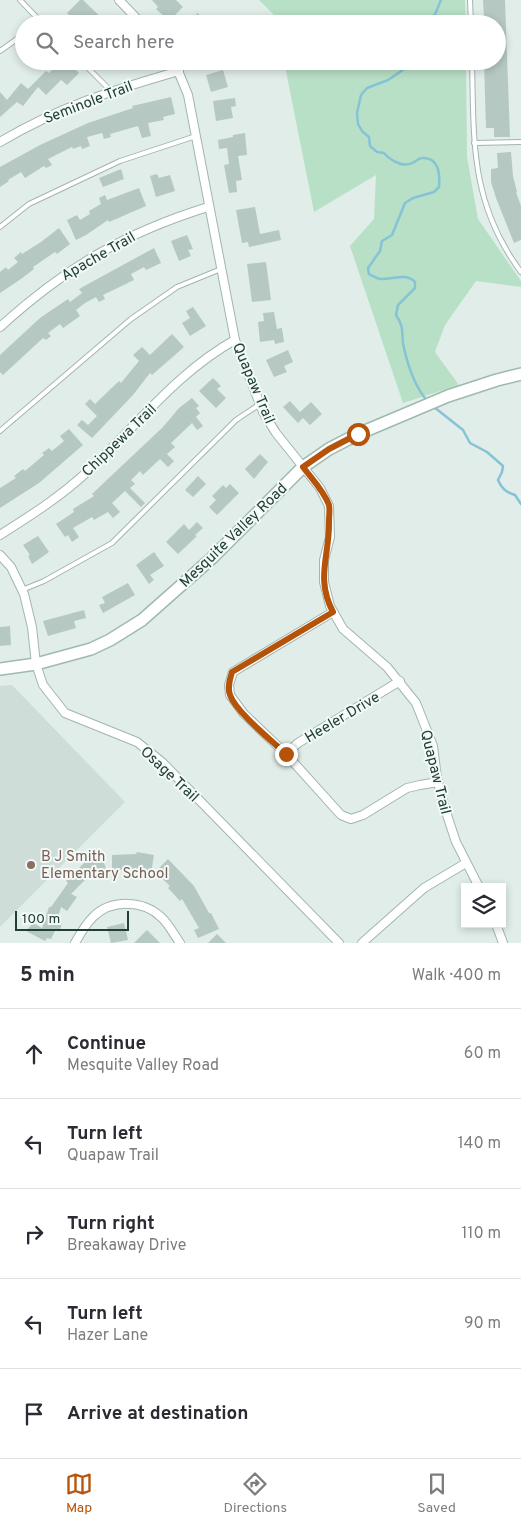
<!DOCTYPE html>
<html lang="en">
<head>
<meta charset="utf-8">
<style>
  :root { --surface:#fff; --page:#f2f2f3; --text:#2b2b33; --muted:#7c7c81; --line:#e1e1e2; --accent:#b45309 }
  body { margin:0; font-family:Overpass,sans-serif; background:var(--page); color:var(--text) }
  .controls { position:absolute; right:15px; bottom:15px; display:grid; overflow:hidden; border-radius:0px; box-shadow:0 2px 8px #0003 }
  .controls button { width:45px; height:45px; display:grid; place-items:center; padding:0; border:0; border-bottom:1px solid var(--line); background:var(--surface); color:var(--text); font:25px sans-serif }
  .scale { position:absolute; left:15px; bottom:12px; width:114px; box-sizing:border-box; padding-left:5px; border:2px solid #203f39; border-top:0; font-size:14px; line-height:18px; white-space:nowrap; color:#203f39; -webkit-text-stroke:4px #f2f9f6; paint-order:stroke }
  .stop { position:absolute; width:15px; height:15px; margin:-11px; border:4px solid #b45309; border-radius:50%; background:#fff }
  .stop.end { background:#b45309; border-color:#fff; box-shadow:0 1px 5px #0008 }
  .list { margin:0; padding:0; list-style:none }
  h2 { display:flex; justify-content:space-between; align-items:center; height:65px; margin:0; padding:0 20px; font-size:21px }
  h2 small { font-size:16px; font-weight:400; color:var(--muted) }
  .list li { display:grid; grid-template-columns:32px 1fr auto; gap:15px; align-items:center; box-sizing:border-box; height:90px; padding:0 20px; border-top:1px solid var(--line) }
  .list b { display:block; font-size:19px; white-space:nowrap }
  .list p { margin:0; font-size:16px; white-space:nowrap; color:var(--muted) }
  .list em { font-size:16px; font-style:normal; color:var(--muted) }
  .icon { flex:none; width:28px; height:28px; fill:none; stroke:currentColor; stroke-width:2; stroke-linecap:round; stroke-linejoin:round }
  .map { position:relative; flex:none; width:521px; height:943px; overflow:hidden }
  .search { position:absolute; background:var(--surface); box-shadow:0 2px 8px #0003; left:15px; right:15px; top:15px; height:55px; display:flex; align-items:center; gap:12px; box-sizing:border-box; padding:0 18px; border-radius:28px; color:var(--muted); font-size:19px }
  .sheet { height:515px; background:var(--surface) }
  nav { display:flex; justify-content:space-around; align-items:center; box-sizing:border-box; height:70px; border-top:1px solid var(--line); background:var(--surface); font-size:14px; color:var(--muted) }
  nav a { display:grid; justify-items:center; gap:2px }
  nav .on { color:var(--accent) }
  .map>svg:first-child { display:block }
  .built { fill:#cfddd8 }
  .green { fill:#b8e0c6 }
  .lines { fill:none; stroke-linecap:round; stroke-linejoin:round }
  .stream { stroke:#85c3d6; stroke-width:2.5 }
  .building { fill:#b6c8c2 }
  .lane-casing { stroke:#a3b5b0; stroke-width:6 }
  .street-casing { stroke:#a3b5b0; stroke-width:10 }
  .secondary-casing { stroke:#9fb9b2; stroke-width:14 }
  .lane { stroke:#fff; stroke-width:4 }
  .street { stroke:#fff; stroke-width:8 }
  .secondary { stroke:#fff; stroke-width:11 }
  .route { stroke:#b45309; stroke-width:6 }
  .education-dot { fill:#8d6e63; stroke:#f2f9f6; stroke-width:2 }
  .labels { text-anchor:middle; stroke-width:4; stroke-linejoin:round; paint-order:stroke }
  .street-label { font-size:15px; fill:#203f39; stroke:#f2f9f6 }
  .education-label { font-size:15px; fill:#785e54; stroke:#f2f9f6; text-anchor:start }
</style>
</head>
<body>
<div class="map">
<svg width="521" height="943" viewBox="0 0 521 943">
  <rect width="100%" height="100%" fill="#e1ede8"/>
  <path class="built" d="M12,685l113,117 -125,125v-241z"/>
  <g class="green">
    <path d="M259,0h206l1,24h-189l-2,-8z"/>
    <path d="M284,61h182l1,96 11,62 43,62v6l-45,-6 -31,44 -10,27 24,33 -56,18 -53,-157 24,-27 2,-44 -62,37z"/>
  </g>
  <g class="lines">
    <g class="stream">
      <path d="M431,24l10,-24"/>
      <path d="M416,61l-28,19 -21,8 -6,7 -4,18 1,11 4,7 7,6 1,9 7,6 7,1c6,7 19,15 28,10 4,-1 6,-5 10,-5 17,-1 18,16 17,29l-5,5 -21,6 -8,5 -13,32 -10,6 -2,10 -12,17 1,6c4,2 7,4 11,5 12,1 26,-7 35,3v6l-17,17 -2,10c10,15 4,18 8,33 4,18 11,39 24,54"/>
      <path d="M434,407l29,23 7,13 17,9 16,14 -1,6 -4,8c4,9 8,12 17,15l6,9"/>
    </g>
  </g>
  <g class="building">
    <path d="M80,0h3l25,24h-40l5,-5 -6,-6z"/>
    <path d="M152,0h24l7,7 -14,14 -13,-12 2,-2z"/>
    <path d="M483,0h22l5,137h-16v-9h-8l-2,-67h13v-37h-9v-5h-4z"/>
    <path d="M198,13l7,11h-23z"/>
    <path d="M61,61h6l12,12 -12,12 -6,-5 -15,15 -8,-8 -15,19 -6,-4 -17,15v-25l7,8 14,-17 7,6 18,-18 3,2z"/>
    <path d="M223,70l5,17 -17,5 -5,-17z"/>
    <path d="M171,97l4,17 -12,3 1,3 -16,3 3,13 -9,2 -4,-12 -28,8 1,3 -7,2 -2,-6 -15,4 3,9 -8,3 -1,-3 -8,3 -1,-2 -24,12 4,6 -6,3 -2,-2 -19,12 -4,-6 -13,8 1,1 -9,6v-20l40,-22 48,-22 45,-15 -1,-2z"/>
    <path d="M235,98l1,8 -5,1 2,11 -17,3 -3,-20z"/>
    <path d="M245,133l2,22 -9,1 4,24 -6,1 1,11 -8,1 -5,-28 5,-1 -2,-16 -8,1 -1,-9 15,-3v-2z"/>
    <path d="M511,152l2,24 4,16h-1l5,14v34l-7,3 -18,-45 -5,-16v-13l7,-1 -1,-15z"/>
    <path d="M121,169l3,10 -21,8 -4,-9z"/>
    <path d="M157,174l2,4 11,-3 5,16 -19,6 -6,-21z"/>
    <path d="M139,188l7,18 -37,16 -1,-2 -22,15 -10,5 -9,-20 10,-5 3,5 10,-6 -1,-3 12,-7 -2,-6 6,-3 2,5z"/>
    <path d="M255,207l5,27 19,-4 2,10 -32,7 -1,-5 -6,1 -6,-33z"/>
    <path d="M59,228l11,16 -13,10 -2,-2 -22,15 1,2 -13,10 -21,14v-21l6,-5 2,3 10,-8 -4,-4 7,-6 1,2 19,-12z"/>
    <path d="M187,235l6,14 -5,1 3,6 -12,5 -8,-20z"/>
    <path d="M154,248l7,15 -15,7 -2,-3 -13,7 3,6 -31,15 2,4 -6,3 -3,-5 -11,6 -9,7 4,6 -17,12 -3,-4 -12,9 3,3 -5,4 -3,-2 -40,37 -3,-3v-17l40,-37 28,-19 2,3 12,-9 -3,-4z"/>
    <path d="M266,262l5,38 -19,2 -5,-38z"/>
    <path d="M193,307l13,19 -16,10 -8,-13 8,-5 -4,-7z"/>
    <path d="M274,312l3,17 5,-1 2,14 -9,2 -1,-4 -14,2 -2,-20 6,-1 -1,-8z"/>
    <path d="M172,334l12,13 -32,28 -2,-2 -17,22 -41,43 -15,-13 5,-5 6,5 9,-9 -12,-12 5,-5 5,5 24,-23 2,2 18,-22 -6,-6 9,-8 8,8z"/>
    <path d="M288,350l5,12 -9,4 3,6 -13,5 -8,-17z"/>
    <path d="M213,378l8,8 -4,3 9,9 -10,10 -17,-17z"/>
    <path d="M192,398l7,8 -3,2 4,5 -4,4 7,9 -6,4 -5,-7 -21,20 4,4 -8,7 7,7 -6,6 -8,-8 -17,16 -3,-4 -9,9 4,4 -5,4 15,15 -4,4 -16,-16 -13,12 8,9 -7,6 -5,-6 -14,8 -2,-3 -19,11 6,9 -7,5 -4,-7 -3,2 -9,-13 18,-12 -1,-3 21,-13 -2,-2 71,-67 16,-19z"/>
    <path d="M290,401l10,11 11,-10 11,12 -12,11 -7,-7 -5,5 -15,-16z"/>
    <path d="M69,429l14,16 -44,38 -39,25v-20l16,-10 -2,-2 9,-7 2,2 19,-16 -2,-2 7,-5 3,3 12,-10 -4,-5z"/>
    <path d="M260,454l8,8 -14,17 -9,-10z"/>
    <path d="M198,476l8,8 -13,13 -8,-7z"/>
    <path d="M230,484l9,9 -22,22 -8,-8 7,-7 -4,-4 11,-11 3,3z"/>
    <path d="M197,522l6,6 -8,7 2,1 -19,18 -12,-12 18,-18 5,6z"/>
    <path d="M38,536l11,16 -17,12 -4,-8 2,-1 -7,-10z"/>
    <path d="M154,552l10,14 -14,9 4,5 -5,4 -13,-19z"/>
    <path d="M128,583l7,12 -32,18 -4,-8 6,-2 -3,-6z"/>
    <path d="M84,610l2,8 -12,3 2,7 -28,8 -5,-15z"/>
    <path d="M10,626l1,19 -11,1v-19z"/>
    <path d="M137,852l17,3 -3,18 -23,-3h-16v-15l24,-1z"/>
    <path d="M100,853l8,20 -7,3 -4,-8 -26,26 6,3 -10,14 -6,-4 -4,14 5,2 -2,7 -4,-1 -5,10 -4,-1 -2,3 -19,-10 7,-8 9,5 7,-21h2l17,-24 -2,-2 18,-18 -1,-4z"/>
    <path d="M168,859l26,27 15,27h2l8,16 -21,9 -4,-8 5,-2 -17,-29 -2,2 -12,-13 2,-2 -15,-14z"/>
    <path d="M124,923l4,17 -17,3 -4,-16z"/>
    <path d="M147,930l13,13h-26z"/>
    <path d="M217,934l9,9h-18z"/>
  </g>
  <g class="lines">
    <g class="lane-casing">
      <g id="lane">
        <path d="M20,0l23,24"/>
        <path d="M470,0l1,24"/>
        <path d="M0,51l24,-17"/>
        <path d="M81,61l30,30"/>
        <path d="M472,61c2,82 -2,142 49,211"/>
        <path d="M474,143l47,-1"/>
        <path d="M0,227l29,-23 91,-43 76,-25"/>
        <path d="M0,431l131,-112 46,-32 44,-18"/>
        <path d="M22,590l22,-9 68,-38 124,-123 24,-16"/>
      </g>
    </g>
    <g class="street-casing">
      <g id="street">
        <path d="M119,0l23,24"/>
        <path d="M174,61l14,34 47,245 28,72 13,21 44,55 9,18 1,31 -6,23v22l6,24 13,23 44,38 29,36 17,43 4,32 7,28 12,36 23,45"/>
        <path d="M0,142c59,-35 113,-52 179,-71"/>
        <path d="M0,327c65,-59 124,-94 208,-120"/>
        <path d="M0,535c30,-19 60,-38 87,-63 47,-43 91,-101 148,-132"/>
        <path d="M0,555l11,12 13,27 8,33 4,37 7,21 22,28 72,29 25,20 177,181"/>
        <path d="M333,612l-100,60 -4,13 1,10 14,19 42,40 55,61 10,4 12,-4 44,-27 13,-3 18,-3"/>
        <path d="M286,754l12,-11 102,-62"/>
        <path d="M496,924l7,19"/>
        <path d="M75,943c5,-9 10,-18 18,-26 18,-18 50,-17 68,0 8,7 13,18 19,26"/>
        <path d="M362,943l62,-55 42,-25"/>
      </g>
    </g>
    <g class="secondary-casing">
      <path id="secondary" d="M0,669l36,-5 55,-15 19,-9 32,-20 70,-62 91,-91 26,-18 29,-15 90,-38 49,-16 24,-6"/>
    </g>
    <use href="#lane" class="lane"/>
    <use href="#street" class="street"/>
    <use href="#secondary" class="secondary"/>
  </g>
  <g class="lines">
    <path class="route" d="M286,754c-14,-13 -50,-42 -56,-59 -3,-8 0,-16 2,-23l101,-60c-18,-34 -3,-57 -4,-91 0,-5 1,-11 0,-16 -5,-14 -17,-26 -26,-38l26,-18 29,-15"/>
  </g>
  <circle class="education-dot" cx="31" cy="865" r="5"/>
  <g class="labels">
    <g class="street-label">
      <text transform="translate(88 102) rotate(-21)" y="5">Seminole Trail</text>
      <text transform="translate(98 256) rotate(-30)" y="5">Apache Trail</text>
      <text transform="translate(254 383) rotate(67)" y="5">Quapaw Trail</text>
      <text transform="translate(119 440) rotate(-44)" y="5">Chippewa Trail</text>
      <text transform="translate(233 535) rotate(-44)" y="5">Mesquite Valley Road</text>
      <text transform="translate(342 717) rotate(-31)" y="5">Heeler Drive</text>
      <text transform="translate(436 772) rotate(76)" y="5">Quapaw Trail</text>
      <text transform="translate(170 774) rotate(43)" y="5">Osage Trail</text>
    </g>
    <g class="education-label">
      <text x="41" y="861">B J Smith<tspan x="41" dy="17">Elementary School</tspan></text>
    </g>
  </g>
</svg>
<div class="controls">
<button><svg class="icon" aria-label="layers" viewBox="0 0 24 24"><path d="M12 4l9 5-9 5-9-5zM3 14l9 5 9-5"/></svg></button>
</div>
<div class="scale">100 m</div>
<div class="stop" style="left:358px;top:434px"></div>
<div class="stop end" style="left:286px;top:754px"></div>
<div class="search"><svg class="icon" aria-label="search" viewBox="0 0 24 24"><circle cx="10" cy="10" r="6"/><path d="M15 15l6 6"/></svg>Search here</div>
</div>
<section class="sheet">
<h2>5 min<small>Walk · 400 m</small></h2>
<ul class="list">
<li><svg class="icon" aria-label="ahead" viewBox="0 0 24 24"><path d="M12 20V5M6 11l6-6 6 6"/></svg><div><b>Continue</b><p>Mesquite Valley Road</p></div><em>60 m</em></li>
<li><svg class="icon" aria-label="left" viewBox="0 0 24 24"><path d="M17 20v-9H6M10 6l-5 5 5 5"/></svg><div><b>Turn left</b><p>Quapaw Trail</p></div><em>140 m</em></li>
<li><svg class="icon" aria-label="right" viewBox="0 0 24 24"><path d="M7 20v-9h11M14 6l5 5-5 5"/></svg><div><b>Turn right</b><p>Breakaway Drive</p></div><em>110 m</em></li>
<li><svg class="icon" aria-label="left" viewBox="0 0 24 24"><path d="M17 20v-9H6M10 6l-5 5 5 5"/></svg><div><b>Turn left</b><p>Hazer Lane</p></div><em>90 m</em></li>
<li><svg class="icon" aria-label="arrive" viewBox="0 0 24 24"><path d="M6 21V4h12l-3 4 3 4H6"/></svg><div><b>Arrive at destination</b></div></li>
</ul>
</section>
<nav>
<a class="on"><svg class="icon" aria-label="map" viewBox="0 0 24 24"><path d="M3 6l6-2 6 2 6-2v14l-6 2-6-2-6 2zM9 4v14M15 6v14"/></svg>Map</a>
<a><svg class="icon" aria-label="directions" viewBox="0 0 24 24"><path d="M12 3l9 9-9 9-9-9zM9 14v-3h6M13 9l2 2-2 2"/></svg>Directions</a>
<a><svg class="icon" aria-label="saved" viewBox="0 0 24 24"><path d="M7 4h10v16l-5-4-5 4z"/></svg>Saved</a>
</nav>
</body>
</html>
